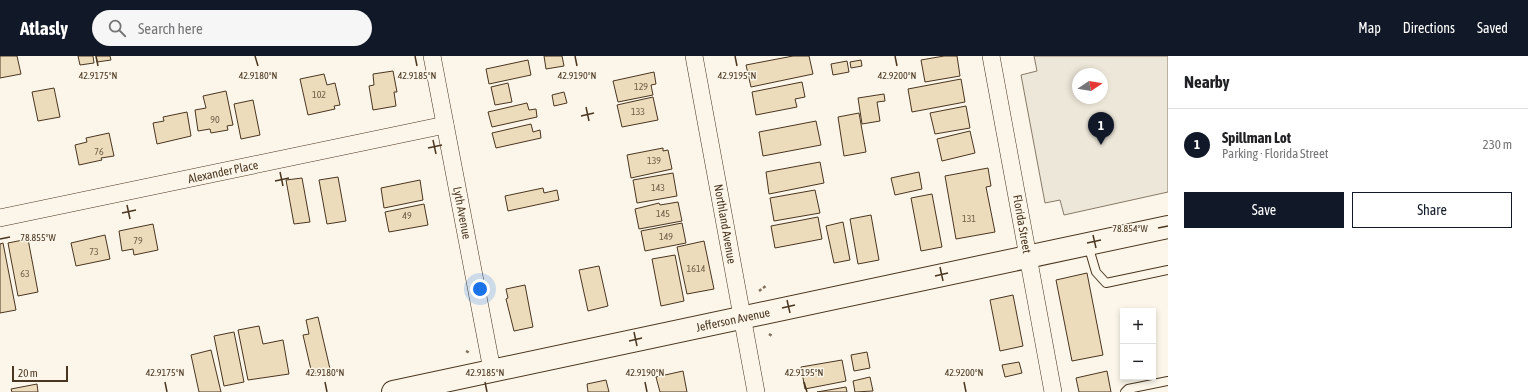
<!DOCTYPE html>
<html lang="en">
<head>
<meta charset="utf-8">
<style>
  :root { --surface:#fff; --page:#f6f6f6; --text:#202124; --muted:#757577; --line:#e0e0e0; --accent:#111827 }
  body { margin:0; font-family:"Asap Condensed",sans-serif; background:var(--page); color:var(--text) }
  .controls { position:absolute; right:12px; bottom:12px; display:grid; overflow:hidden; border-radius:0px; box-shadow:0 2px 6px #0003 }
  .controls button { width:36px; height:36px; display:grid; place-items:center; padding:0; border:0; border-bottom:1px solid var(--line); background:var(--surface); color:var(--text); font:20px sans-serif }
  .compass { position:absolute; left:1072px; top:12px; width:36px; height:36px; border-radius:50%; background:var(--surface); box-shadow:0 2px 6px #0003; rotate:78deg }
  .scale { position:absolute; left:12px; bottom:10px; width:56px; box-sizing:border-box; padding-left:4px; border:2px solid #4a3520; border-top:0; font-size:11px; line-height:14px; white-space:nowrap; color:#4a3520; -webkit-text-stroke:3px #fbf6e9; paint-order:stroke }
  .you { position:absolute; left:480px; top:233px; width:14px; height:14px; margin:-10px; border:3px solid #fff; border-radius:50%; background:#1a73e8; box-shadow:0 0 0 6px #1a73e833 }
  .badge { display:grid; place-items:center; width:26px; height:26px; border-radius:50%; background:var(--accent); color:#fff; font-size:13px; font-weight:700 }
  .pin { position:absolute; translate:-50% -33px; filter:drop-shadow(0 1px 2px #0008) }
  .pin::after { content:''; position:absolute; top:21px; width:14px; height:12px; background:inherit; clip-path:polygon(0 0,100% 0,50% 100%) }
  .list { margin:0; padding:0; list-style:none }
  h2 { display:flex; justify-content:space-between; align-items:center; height:52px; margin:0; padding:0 16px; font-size:17px }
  h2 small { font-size:13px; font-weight:400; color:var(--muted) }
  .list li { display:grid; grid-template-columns:26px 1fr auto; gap:12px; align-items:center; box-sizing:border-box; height:72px; padding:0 16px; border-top:1px solid var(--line) }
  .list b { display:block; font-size:15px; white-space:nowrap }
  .list p { margin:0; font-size:13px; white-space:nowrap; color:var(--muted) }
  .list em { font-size:13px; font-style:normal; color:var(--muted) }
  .actions { display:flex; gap:8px; padding:12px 16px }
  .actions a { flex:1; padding:9px 0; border:1px solid var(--accent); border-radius:0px; text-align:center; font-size:14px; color:var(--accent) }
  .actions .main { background:var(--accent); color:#fff }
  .icon { flex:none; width:22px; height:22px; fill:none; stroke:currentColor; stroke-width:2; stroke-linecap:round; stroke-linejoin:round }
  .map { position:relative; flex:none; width:1168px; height:336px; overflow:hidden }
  header { display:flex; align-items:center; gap:24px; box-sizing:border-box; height:56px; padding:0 20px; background:var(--accent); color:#fff }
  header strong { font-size:19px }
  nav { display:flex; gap:22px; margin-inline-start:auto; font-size:14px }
  .search { width:280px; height:36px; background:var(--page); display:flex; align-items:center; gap:10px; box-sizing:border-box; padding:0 14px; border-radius:22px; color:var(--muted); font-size:15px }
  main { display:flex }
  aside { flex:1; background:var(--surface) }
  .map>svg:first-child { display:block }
  .parking { fill:#ede7d9; stroke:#887966; fill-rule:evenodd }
  .building { fill:#ecdcbc; stroke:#4a3520 }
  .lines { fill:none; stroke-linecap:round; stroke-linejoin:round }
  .lane-casing { stroke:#4a3520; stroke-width:10 }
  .street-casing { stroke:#4a3520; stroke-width:18 }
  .secondary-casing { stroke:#4a3520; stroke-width:24 }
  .path { stroke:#7f6f5c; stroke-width:2.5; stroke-dasharray:3 2; stroke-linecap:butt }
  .lane { stroke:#fbf6e9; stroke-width:8 }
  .street { stroke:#fbf6e9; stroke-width:17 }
  .secondary { stroke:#fbf6e9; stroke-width:22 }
  .ticks { fill:none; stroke:#4a3520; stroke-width:1.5 }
  .labels { text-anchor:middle; stroke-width:3; stroke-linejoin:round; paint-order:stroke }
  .number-label { font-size:10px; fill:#725f47 }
  .street-label { font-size:12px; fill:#4a3520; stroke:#fbf6e9 }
  .ticks-label { font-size:10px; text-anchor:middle; fill:#4a3520; stroke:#fbf6e9; stroke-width:3; stroke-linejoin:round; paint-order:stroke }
</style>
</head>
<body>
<header>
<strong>Atlasly</strong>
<div class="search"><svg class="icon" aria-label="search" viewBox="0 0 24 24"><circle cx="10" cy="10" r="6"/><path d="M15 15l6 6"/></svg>Search here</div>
<nav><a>Map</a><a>Directions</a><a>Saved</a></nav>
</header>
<main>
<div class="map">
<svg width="1168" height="336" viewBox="0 0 1168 336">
  <rect width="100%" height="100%" fill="#fbf6e9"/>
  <path class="parking" d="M1034,0h134v136l-104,23 -4,-15 -15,3 -24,-128 16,-4zM1078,18h24v24h-24z"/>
  <g class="building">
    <path d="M0,0h17l4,18 -21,4z"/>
    <path d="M78,0h15l1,7 -14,2z"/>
    <path d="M96,0h14l1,4 -14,2z"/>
    <path d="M544,0h18l2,10 -18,3z"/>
    <path d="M793,0h16l4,18 -62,13 -5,-22z"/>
    <path d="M944,0h13l3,20 -35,6 -4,-22z"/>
    <path d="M528,4l3,15 -42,9 -3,-15z"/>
    <path d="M861,4l1,6 -11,2 -1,-6z"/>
    <path d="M847,5l2,11 -16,3 -2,-11z"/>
    <path d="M393,15l4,21h-3l2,14 -23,4 -4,-24 5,-1 -1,-11z"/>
    <path d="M654,16l2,12 -5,1 2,10 -35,7 -5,-21z"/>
    <path d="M324,18l3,11 8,-2 5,22 -6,1 1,3 -27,6 -8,-36z"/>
    <path d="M961,23l4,23 -53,10 -4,-23z"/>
    <path d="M802,26l3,15 -10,2 2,8 -41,8 -4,-23z"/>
    <path d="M508,27l4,19 -17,3 -4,-18z"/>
    <path d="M54,32l6,29 -22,4 -6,-29z"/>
    <path d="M226,35l7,34 -6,1 1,4 -17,3 -1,-4 -12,2 -3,-21 11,-2 -3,-12z"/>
    <path d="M564,36l3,11 -13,3 -2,-11z"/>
    <path d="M884,38l1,7 -8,1 3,19 -18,3 -4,-26z"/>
    <path d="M653,41l5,23 -36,7 -5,-22z"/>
    <path d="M253,44l7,35 -19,4 -7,-35z"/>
    <path d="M527,47l2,7 7,-1 1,8 -45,10 -4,-15z"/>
    <path d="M966,50l4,22 -35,6 -5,-21z"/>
    <path d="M187,56l4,24 -34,8 -4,-21 11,-2 -1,-4z"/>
    <path d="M859,57l7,39 -22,4 -6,-39z"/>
    <path d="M816,65l5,24 -58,11 -4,-24z"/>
    <path d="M531,68l2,8 7,-2 1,8 -45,10 -4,-15z"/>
    <path d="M970,75l5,22 -33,8 -5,-22z"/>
    <path d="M109,77l5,23 -13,2 1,2 -23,5 -4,-20 12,-3 -1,-4z"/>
    <path d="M663,92v3l5,-1 4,19 -41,9 -4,-23z"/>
    <path d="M820,106l4,21 -55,11 -3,-22z"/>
    <path d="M988,112l3,18 -5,1 9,45 -39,7 -11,-63z"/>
    <path d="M919,116l3,17 -27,6 -4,-17z"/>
    <path d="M673,117l4,23 -40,7 -4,-23z"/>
    <path d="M338,121l8,44 -19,3 -8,-44z"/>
    <path d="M302,122l8,44 -16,2 -8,-44z"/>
    <path d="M420,124l3,20 -39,8 -3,-20z"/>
    <path d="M543,132l1,5 13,-3 2,10 -51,11 -3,-15z"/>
    <path d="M815,134l5,23 -46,8 -4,-23z"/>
    <path d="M932,138l10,53 -21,4 -10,-53z"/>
    <path d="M678,146l4,19 -43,8 -4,-20 24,-6 1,2z"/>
    <path d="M424,148l4,21 -39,7 -4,-20z"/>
    <path d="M871,159l8,45 -21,4 -8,-45z"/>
    <path d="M818,161l4,22 -47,9 -4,-22z"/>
    <path d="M843,166l7,38 -16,3 -8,-37z"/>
    <path d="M682,167l4,20 -41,8 -4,-20z"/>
    <path d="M153,168l5,26 -24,5 -1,-6 -11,2 -3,-20z"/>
    <path d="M105,179l5,24 -34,7 -5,-23z"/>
    <path d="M28,183l10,53 -20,4 -10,-53z"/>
    <path d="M704,185l10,48 -27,5 -10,-47z"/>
    <path d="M3,187l13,67 -16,3v-69z"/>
    <path d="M675,199l9,46 -23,5 -9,-47z"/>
    <path d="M599,210l9,40 -20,5 -9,-41z"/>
    <path d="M1087,217l16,82 -31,6 -16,-81z"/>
    <path d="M525,229l8,42 -19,4 -8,-32 2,-1 -2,-9z"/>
    <path d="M1013,239l10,51 -23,5 -10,-51z"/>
    <path d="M318,261l12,52 -18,5 -9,-39 6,-1 -3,-14z"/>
    <path d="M259,270l4,18 20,-4 6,34 -41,6 -10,-50z"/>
    <path d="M234,276l10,50 -20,4 -10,-50z"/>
    <path d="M211,294l10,42h-22l-8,-37z"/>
    <path d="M867,296l3,16 -16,3 -3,-16z"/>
    <path d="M842,304l4,21 -41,8 -4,-22z"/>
    <path d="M1019,306l3,11 -17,4 -3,-12z"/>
    <path d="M683,315l4,21h-27l-4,-15z"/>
    <path d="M1107,315l4,21h-32l-3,-14z"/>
    <path d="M870,321l3,14 -18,1 -2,-11z"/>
    <path d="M606,324l3,12h-21l-1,-8z"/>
    <path d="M37,328l1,8h-26l-1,-3z"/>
    <path d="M846,331l1,5h-30z"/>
  </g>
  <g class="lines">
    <g class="lane-casing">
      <g id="lane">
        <path d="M1088,189l8,27 10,11 62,-13"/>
        <path d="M1125,336l3,-3 40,-8"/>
      </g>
    </g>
    <g class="street-casing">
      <g id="street">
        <path d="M432,0l60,314"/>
        <path d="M694,0l62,336"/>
        <path d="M991,0l62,336"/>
        <path d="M0,162l445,-93"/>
      </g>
    </g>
    <g class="secondary-casing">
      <path id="secondary" d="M393,336l775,-165"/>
    </g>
    <g class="path">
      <path d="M759,235l7,-5"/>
      <path d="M769,278l3,2"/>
      <path d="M466,295l4,2"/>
    </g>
    <use href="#lane" class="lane"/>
    <use href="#street" class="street"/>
    <use href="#secondary" class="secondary"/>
  </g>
  <path class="ticks" d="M96,0l2,10M255,0l3,10M415,0l2,10M575,0l2,10M735,0l2,10M895,0l2,10M586,51l3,14M581,60l13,-3M433,84l3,14M428,92l14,-3M280,116l3,14M275,125l14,-3M127,149l3,14M122,157l14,-3M1158,172l10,-2M1093,179l3,13M0,183l10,-2M1087,187l14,-3M940,211l3,14M935,220l13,-3M787,244l3,13M782,252l13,-3M634,276l3,14M629,285l13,-3M165,326l2,10M325,326l2,10M485,326l2,10M645,326l2,10M804,326l3,10M964,326l2,10"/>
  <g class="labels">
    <g class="number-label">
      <text x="641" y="34">129</text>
      <text x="319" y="42">102</text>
      <text x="638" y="59">133</text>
      <text x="215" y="67">90</text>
      <text x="99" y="99">76</text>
      <text x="654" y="108">139</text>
      <text x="658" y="135">143</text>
      <text x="663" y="161">145</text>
      <text x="407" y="163">49</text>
      <text x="969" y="166">131</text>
      <text x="666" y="184">149</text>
      <text x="138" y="188">79</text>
      <text x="94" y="199">73</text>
      <text x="696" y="216">1614</text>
      <text x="25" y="221">63</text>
    </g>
    <g class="street-label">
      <text transform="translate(223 116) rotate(-12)" y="4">Alexander Place</text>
      <text transform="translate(462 157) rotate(79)" y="4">Lyth Avenue</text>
      <text transform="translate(725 168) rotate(80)" y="4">Northland Avenue</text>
      <text transform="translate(1022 168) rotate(80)" y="4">Florida Street</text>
      <text transform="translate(733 264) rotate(-12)" y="4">Jefferson Avenue</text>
    </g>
  </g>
  <g class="ticks-label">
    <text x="98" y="23">42.9175°N</text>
    <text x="258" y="23">42.9180°N</text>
    <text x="417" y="23">42.9185°N</text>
    <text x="577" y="23">42.9190°N</text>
    <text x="737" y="23">42.9195°N</text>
    <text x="897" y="23">42.9200°N</text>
    <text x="1130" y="176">78.854°W</text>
    <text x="38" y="185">78.855°W</text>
    <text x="165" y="320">42.9175°N</text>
    <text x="325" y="320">42.9180°N</text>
    <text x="485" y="320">42.9185°N</text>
    <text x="645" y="320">42.9190°N</text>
    <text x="804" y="320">42.9195°N</text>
    <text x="964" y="320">42.9200°N</text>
  </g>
</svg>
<div class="controls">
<button>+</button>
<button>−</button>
</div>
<svg class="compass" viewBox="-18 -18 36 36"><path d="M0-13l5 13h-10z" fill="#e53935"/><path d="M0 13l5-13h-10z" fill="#757577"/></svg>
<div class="scale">20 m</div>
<div class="you"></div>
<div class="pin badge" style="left:1101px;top:89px">1</div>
</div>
<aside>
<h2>Nearby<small></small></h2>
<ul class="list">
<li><span class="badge">1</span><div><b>Spillman Lot</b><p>Parking · Florida Street</p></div><em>230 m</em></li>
</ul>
<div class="actions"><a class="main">Save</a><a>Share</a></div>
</aside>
</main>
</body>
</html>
